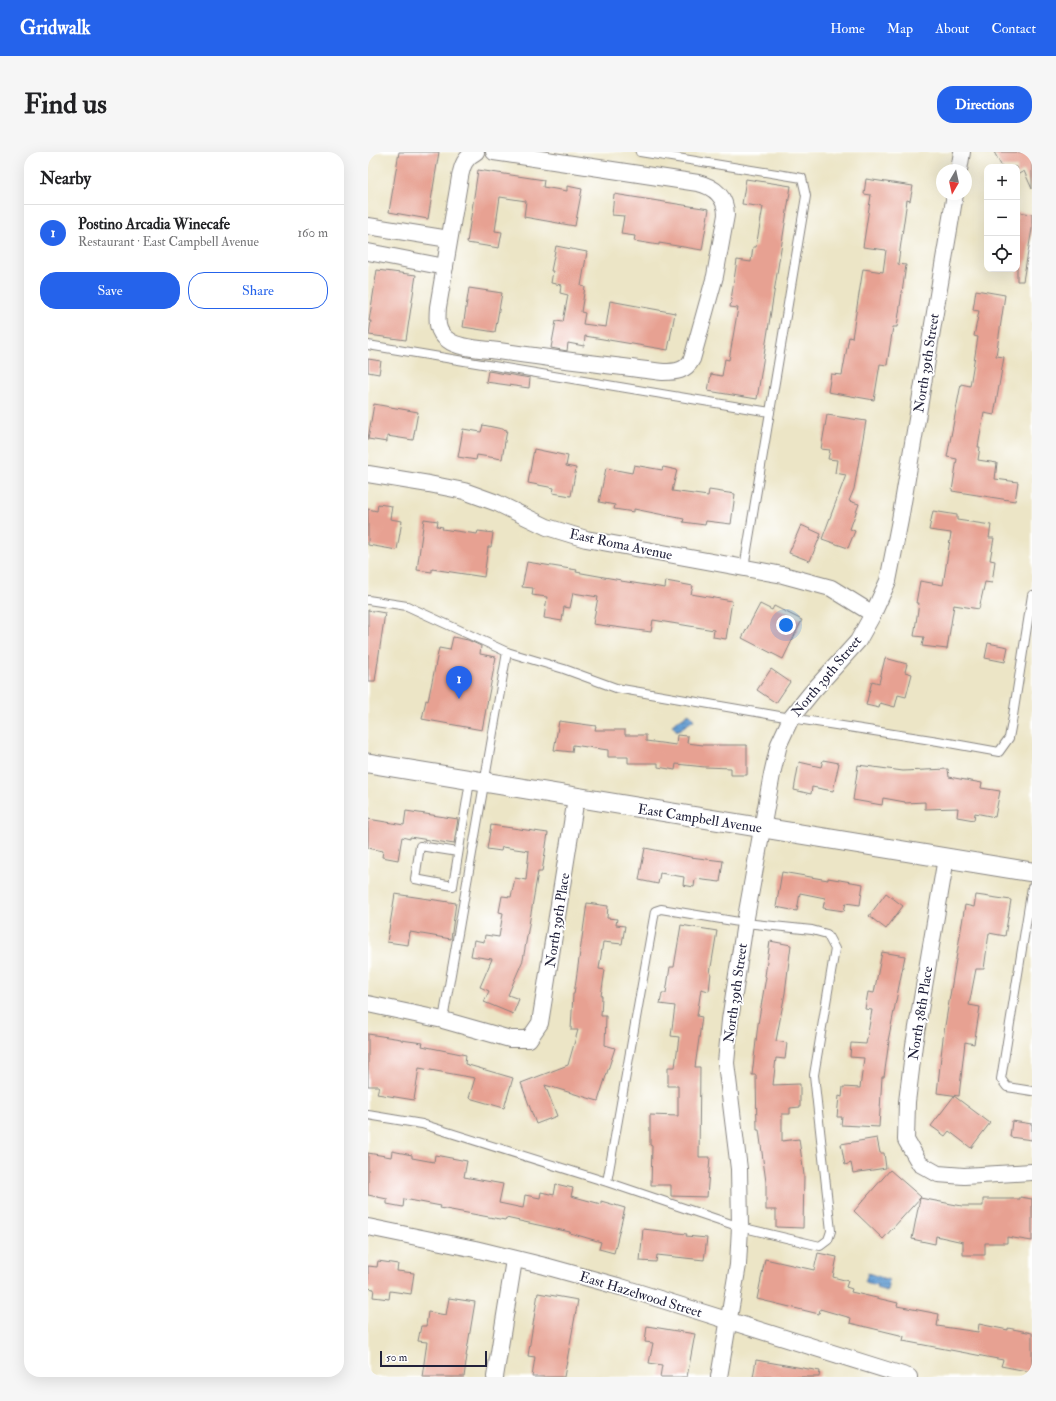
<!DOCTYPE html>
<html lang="en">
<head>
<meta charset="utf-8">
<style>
  :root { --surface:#fff; --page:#f6f6f6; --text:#202124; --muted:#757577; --line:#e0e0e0; --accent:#2563eb }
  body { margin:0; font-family:"IM FELL Double Pica",serif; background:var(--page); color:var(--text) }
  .controls { position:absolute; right:12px; top:12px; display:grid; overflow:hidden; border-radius:8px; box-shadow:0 4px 16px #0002 }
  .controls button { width:36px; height:36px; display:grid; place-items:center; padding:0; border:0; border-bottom:1px solid var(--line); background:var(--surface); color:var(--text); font:20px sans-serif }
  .compass { position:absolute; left:568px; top:12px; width:36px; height:36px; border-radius:50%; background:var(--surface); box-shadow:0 4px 16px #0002; rotate:189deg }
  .scale { position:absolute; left:12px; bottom:10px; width:107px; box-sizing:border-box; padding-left:4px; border:2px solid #22223b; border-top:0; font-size:11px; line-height:14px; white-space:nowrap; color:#22223b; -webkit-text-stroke:3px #fff; paint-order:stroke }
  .you { position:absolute; left:418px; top:473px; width:14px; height:14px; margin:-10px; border:3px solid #fff; border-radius:50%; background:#1a73e8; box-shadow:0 0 0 6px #1a73e833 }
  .badge { display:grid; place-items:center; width:26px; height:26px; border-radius:50%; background:var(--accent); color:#fff; font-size:13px; font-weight:700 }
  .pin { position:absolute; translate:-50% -33px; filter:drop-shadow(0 1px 2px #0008) }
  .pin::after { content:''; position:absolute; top:21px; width:14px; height:12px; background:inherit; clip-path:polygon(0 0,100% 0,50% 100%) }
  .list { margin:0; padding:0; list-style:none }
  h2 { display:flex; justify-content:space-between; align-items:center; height:52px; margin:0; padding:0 16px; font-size:17px }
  h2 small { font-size:13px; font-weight:400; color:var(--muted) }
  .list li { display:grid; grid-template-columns:26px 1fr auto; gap:12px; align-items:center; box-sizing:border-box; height:56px; padding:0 16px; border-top:1px solid var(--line) }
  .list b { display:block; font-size:15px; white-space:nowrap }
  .list p { margin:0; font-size:13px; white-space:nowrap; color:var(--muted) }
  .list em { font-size:13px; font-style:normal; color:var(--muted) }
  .actions { display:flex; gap:8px; padding:12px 16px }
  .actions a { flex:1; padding:9px 0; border:1px solid var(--accent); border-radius:16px; text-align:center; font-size:14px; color:var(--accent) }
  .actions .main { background:var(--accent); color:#fff }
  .icon { flex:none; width:22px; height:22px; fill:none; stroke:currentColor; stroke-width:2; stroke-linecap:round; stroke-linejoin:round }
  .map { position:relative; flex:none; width:664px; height:1225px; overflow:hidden; border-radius:16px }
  header { display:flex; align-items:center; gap:24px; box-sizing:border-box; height:56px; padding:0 20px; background:var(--accent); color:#fff }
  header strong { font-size:19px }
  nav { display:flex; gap:22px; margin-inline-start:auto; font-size:14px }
  .intro { display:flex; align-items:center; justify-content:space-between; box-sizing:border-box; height:96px; padding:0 24px }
  h1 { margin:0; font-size:28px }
  .button { padding:10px 18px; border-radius:16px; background:var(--accent); color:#fff; font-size:14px; font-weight:700 }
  main { display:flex; gap:24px; padding:0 24px }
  aside { flex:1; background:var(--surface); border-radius:16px; box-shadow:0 4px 16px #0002 }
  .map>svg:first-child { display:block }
  .water { fill:url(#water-rules); stroke:#446288 }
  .building { fill:#e7a192 }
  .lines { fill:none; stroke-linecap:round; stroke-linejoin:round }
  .service-casing { stroke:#878480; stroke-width:10 }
  .minor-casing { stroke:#878480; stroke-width:18 }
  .tertiary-casing { stroke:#878480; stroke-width:21 }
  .service { stroke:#fff; stroke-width:8 }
  .minor { stroke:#fff; stroke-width:16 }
  .tertiary { stroke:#fff; stroke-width:19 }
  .labels { text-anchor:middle; stroke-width:3.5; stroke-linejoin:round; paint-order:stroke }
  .street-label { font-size:14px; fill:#22223b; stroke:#fff }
</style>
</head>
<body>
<header>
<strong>Gridwalk</strong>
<nav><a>Home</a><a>Map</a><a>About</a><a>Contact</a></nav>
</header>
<div class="intro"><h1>Find us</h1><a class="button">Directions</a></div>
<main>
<aside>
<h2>Nearby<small></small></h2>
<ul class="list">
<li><span class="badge">1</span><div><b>Postino Arcadia Winecafe</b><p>Restaurant · East Campbell Avenue</p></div><em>160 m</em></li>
</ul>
<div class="actions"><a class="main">Save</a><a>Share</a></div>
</aside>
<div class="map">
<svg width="664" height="1225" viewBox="0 0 664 1225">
  <defs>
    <pattern id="water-rules" width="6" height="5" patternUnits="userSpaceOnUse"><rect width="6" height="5" fill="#67a1d6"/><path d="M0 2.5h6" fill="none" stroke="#5483af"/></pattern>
  </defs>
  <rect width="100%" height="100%" fill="#fff"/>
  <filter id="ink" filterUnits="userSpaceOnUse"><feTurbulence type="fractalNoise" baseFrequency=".025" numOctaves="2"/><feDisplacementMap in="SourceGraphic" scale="8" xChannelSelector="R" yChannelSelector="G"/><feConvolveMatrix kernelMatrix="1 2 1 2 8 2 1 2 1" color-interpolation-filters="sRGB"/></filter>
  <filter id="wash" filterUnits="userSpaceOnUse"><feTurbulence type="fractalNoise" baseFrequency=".012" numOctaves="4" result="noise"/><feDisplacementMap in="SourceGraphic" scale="16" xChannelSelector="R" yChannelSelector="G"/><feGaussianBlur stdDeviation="0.9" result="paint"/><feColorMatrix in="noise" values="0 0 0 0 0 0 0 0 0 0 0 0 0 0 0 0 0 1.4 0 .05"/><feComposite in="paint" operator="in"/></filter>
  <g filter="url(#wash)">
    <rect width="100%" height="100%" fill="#ece5c6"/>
    <g class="water">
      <path d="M321,561l5,7 -17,11 -5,-6z"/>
      <path d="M500,1121l21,7 -2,11 -11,-3 1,-3 -12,-3z"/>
    </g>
    <g id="blocks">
      <g class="building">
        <path d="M31,0h40l-11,67 -39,-7z"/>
        <path d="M626,0h38v37l-8,-18 -7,4v-8h-15z"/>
        <path d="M110,18l66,10 -1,7 24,4v-5l15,3 -7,37 -51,-9 2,-16 -26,-4 -5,34 7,1 -3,16 -32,-5z"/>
        <path d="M378,27l45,7 -34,213 -49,-8 3,-17 11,2 3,-17 4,1 9,-52 -8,-1 7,-47 14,2 2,-15h3l7,-40 -21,-3z"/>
        <path d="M498,27l47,7 -3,15 -3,-1 -9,64 8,1 -9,62h-4l-6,38 -7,-1 -6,36 -46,-8 3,-18 11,1 7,-38 3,1 11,-69 20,3 3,-22 -23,-3 8,-52 -7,-1z"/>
        <path d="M246,42l95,15 -7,41 -43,-7v2l-25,-4 1,-5 -14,-2 3,-18 -12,-1z"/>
        <path d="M649,60l15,2v15l-9,52h-6z"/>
        <path d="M188,94l31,6 -6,34 4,1 -4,25 4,1 -2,11 23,3 4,-26 65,12 -7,37 -83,-14 -1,10 -16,-3 -1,8 -16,-3 5,-27 7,1 5,-27 -8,-2 1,-8 -10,-2 2,-12h-2z"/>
        <path d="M9,118l39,5 -10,65 -37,-5 2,-14h-2z"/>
        <path d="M101,136l33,5 -7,39 -32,-5z"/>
        <path d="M608,138l29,5 -9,61 8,1 -10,58 -10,-2 -6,34h2l-2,13 19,3 -2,16 23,3 -3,19 -63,-10 5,-32 -10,-2 14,-73 9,2 8,-49 -4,-1 5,-25 -6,-1z"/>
        <path d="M0,207l13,2 -2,13 -11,-2z"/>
        <path d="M120,219l42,7 -1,10 -43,-6z"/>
        <path d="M6,252l44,8 -5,28 -26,-4v6l-19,-3z"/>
        <path d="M459,263l39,6 -12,68 -5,12 10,3 -9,25 5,2 -7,17 -26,-9 24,-64 -11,-2 2,-13 -9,-1 2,-9 -9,-1z"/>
        <path d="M115,273l24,5 -5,29 -25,-4 -1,5 -18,-3 5,-28 18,3z"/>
        <path d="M166,297l34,7 -2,10 10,2 -5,28 -18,-3 1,-5 -26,-5z"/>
        <path d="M266,313l28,5 1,-3 14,3 -5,21 36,5 1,-6 26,4 -4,30 -25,-3 -1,4 -22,-3 1,-3 -50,-10v3l-20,-3 1,-4 -16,-3 7,-34 26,5z"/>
        <path d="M10,352l14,2 -2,13 12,2 -5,29 -29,-5v-36l9,2z"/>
        <path d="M565,359l24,4v5l34,5 -2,13h5l-4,22 5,1 -3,22 -7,-1 -6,27 -25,-4 -7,44 -25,-3 2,-9 -10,-1 5,-33h-3l4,-22 23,4 8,-52 -22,-3z"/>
        <path d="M56,367l14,2 -1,5 6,1 -1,2 35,5 1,-3 15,2 -2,14h-3l-4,30 -52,-8v3l-15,-2z"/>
        <path d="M433,373l20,9 -11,27 -21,-8z"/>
        <path d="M159,410l50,8 -1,2 45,8v1l44,7 1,-7 27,5 -2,8 41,7 -6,38 -13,-2 1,-7 -61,-10 -2,12 -58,-8 5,-27 -25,-4 -3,15 -6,-1 -2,14 -18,-3 3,-21 -15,-2 1,-7 -11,-1z"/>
        <path d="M392,452l12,6 2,-4 28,14 -19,39 -41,-21z"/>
        <path d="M0,458l17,3 -10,68h-7z"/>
        <path d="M85,485l15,3 13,6 -1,8 16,3 -14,73 -60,-11 4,-19 2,1 11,-53 11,2z"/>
        <path d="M620,491l20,4 -3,15 -20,-4z"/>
        <path d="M517,506l22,6 -2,8 7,2 -6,23 -8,-2 -3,12 -15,-4 -1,5 -13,-3 6,-24 7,2z"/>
        <path d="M403,517l19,13 -14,21 -19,-13z"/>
        <path d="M191,569l37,5 -1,4h30v5h21v6l30,4 1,-10 11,1 -1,7 16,2h44v30h-16v-7l-26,-1 -29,-3 -1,6 -17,-3v-4h-30v-6h-20v-7l-35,-5 -1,7 -18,-2z"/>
        <path d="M455,608l16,3 -6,28 -21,-4 -1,7 -17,-4 5,-28 22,5z"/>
        <path d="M490,613l45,6 45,-2 1,8 33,6 -1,5 19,3 -5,26 -20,-4 -1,7 -17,-3 1,-9 -33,1v-7l-20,1v-1l-22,-4 -1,7 -29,-5z"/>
        <path d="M38,659l52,8 -4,25 -44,-7v2l-8,-2 -4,23 -16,-3 1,-6 -15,-3v-29l36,6z"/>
        <path d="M123,673l57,8 -6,39h-4l-15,88 -15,35 11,4 -6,15 -29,-12 5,-11 -9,-4 12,-28 -21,-3 3,-16 10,2 1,-7 14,2 4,-24 -4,-1 3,-16 9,1 4,-19 11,2 3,-29 -27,-4 -1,4 -14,-2z"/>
        <path d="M277,696l45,9 33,4 -3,21 -25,-3 -1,8 -11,-2 1,-8 -24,-4 -2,11 -19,-4z"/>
        <path d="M414,720l46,8v-2l35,6 -3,21 -14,-2 -2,8 -21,-3 2,-10 -25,-5 -3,18 -21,-4z"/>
        <path d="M518,741l17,13 -17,23 -17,-13z"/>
        <path d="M27,742l61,9 -5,36 -41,-7 -2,13 -21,-3z"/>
        <path d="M608,743l35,5 -6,36 -16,-3 -5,36h-8l-7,36 11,2 -6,37 -9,-2 -6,54 -22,-3 6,-55 22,-133 9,2z"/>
        <path d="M219,751l21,3 -1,12 10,1 -1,6 9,1 -3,18 -19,-2 -4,27 6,1 -4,26h1l-1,20h5l-1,29 10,3 -17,53 -53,-16 12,31 -21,8 -15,-41 47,-18 10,-35h-7l2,-36h1z"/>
        <path d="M313,773l36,6 -7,42h1l-2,18 -8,-2 -4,27 5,1 -7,50h5l-1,90h11l-3,40 -36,-1v-11h-20l1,-39 -2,-1v-30l28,1v-30h-10v-19h7l4,-30 -8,-1 4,-30 -15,-2 2,-11h4l4,-26h4z"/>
        <path d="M402,789l21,4 -6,48 -9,48 11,2 -2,16 -9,-1 -3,27 27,-1v23l-10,1v6h-8v27l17,-2 5,36 -1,53 -27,-1v-17h-10v-28l-7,-52h-2l-1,-55h-4l6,-51 8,-47 -1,-1z"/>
        <path d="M514,800l23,4 -17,85h1l-5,36h-2l-3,50 -38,-2 1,-8h-5l2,-21 3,1 1,-10 17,1 4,-30 -14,-1 1,-14 15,1 6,-34 -7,-1 3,-17 6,1z"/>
        <path d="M0,882l33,5v1l22,3 -1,3 44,9 -1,9 48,14 -9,30 -35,-10 6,-20 -56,-10 -5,32 -37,-6 2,-8h-11z"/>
        <path d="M586,944l36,27 -19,25 -22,-17 -4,5 -14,-10z"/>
        <path d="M644,969l20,3v16l-22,-3z"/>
        <path d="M509,986l3,15h4l2,15 -33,5 -2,-10 -6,2 -4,-21z"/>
        <path d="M24,999l20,4v3l22,4 1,-7 32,6 -3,16 39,7 -4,19 24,5 2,-13 15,3 1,-6 13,3 2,-11 17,4 -2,8 30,8v-3l24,7 -11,45 -15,-4 2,-7 -31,-9v-1l-64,-14 -1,2 -65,-12 1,-2 -37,-7 -1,8 -16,-3v-5l-19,-4v-42l23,4z"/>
        <path d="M522,1018l31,27 -38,42 -29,-28z"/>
        <path d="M652,1045l12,2v42l-25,-4v6h-22v12h-22v-13l-27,-6 -1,8 -23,-5 8,-41 42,8h21v-7h37z"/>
        <path d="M275,1077l44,5 -1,2 21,2 -3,22 -47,-5 -1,7 -16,-1z"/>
        <path d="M450,1101l19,4 -4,20 15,4 -2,6 6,2 -1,3 47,11 -1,3 42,8 -2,12 41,6 1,-8 29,6v-2l24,5v39l-31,-6 2,-6 -100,-19 1,-5 -54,-13 1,-5 -31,-9 -1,5 -62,-15 8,-40 49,11z"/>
        <path d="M10,1109l20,3 -1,7 17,2 -3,21 -21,-3 -1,8 -16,-2 1,-8 -6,-1v-22l9,1z"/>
        <path d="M170,1141l40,7 -14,77h-32l3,-20 -7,-1z"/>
        <path d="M81,1146l26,4 -9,54h1l-3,21h-42l5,-35 -9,-1 3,-15h5l2,-14 18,3z"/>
        <path d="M279,1174l48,8 -8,43h-27l2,-12 -13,-2 4,-20 -8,-1z"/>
        <path d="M388,1208l64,11 -1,6h-66z"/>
      </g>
    </g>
  </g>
  <g filter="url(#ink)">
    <use href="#blocks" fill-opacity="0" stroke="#878480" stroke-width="1"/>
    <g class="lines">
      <g class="service-casing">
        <g id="service">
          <path d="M272,0l162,26 4,18 -62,372"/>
          <path d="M0,193l402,67"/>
          <path d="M0,448l39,6 100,46 57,17 52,19 175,30 147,23 61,11 10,-14 3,-16 20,-127"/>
          <path d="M90,700l-38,-6 -5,33 38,7 17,-105"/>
          <path d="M664,735l-31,192 6,8 25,4"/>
          <path d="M75,868l64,-368"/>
          <path d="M0,963l54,9 185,58 133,45 80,19 8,-6 3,-9 -17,-156 21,-126 -8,-15 -15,-4 -67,-7 -84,-14 -6,2 -48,271"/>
        </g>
      </g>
      <g class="minor-casing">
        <g id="minor">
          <path d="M108,0c-11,5 -14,14 -16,25l-22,130c-1,13 -2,25 10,33 11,9 37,9 50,11 55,8 110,14 165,21 13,0 23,-1 29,-13l23,-83 11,-61c0,-18 -11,-28 -28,-32l-204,-31"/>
          <path d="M591,18l3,-18"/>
          <path d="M0,74l81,13"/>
          <path d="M0,100l77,15"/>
          <path d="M0,322l61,10 35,7 33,12 50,24 39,12 197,36 48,13 42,26"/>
          <path d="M578,706l-32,187 -7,57 -1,38 14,24 18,10 26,2 68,-4"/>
          <path d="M0,852l75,16 67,19h19l11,-16 36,-225"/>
          <path d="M0,1075l107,22 70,17 76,21 288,90"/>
          <path d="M127,1225l19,-117"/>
          <path d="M351,1225l19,-112 2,-38 -1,-58 -13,-106 4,-43 15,-97 27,-149 7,-30 12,-26 21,-26 46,-51 15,-27 15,-33 12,-61 55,-326"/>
        </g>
      </g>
      <g class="tertiary-casing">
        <path id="tertiary" d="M0,611l664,109"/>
      </g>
      <use href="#service" class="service"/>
      <use href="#minor" class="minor"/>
      <use href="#tertiary" class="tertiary"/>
    </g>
  </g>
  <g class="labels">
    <g class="street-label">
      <text transform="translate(558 211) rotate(-81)" y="5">North 39th Street</text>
      <text transform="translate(253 392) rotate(12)" y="5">East Roma Avenue</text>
      <text transform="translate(458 524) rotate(-50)" y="5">North 39th Street</text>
      <text transform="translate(332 666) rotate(9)" y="5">East Campbell Avenue</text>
      <text transform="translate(189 768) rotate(-81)" y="5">North 39th Place</text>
      <text transform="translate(367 841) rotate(-82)" y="5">North 39th Street</text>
      <text transform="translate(552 861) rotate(-81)" y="5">North 38th Place</text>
      <text transform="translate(273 1142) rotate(17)" y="5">East Hazelwood Street</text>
    </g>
  </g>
</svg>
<div class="controls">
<button>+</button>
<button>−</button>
<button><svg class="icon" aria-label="locate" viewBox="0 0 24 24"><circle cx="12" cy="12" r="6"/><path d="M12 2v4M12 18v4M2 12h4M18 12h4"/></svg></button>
</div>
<svg class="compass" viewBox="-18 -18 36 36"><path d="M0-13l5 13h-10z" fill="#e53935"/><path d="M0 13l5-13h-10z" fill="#757577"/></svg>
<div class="scale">50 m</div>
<div class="you"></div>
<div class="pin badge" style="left:91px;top:547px">1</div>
</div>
</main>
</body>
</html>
